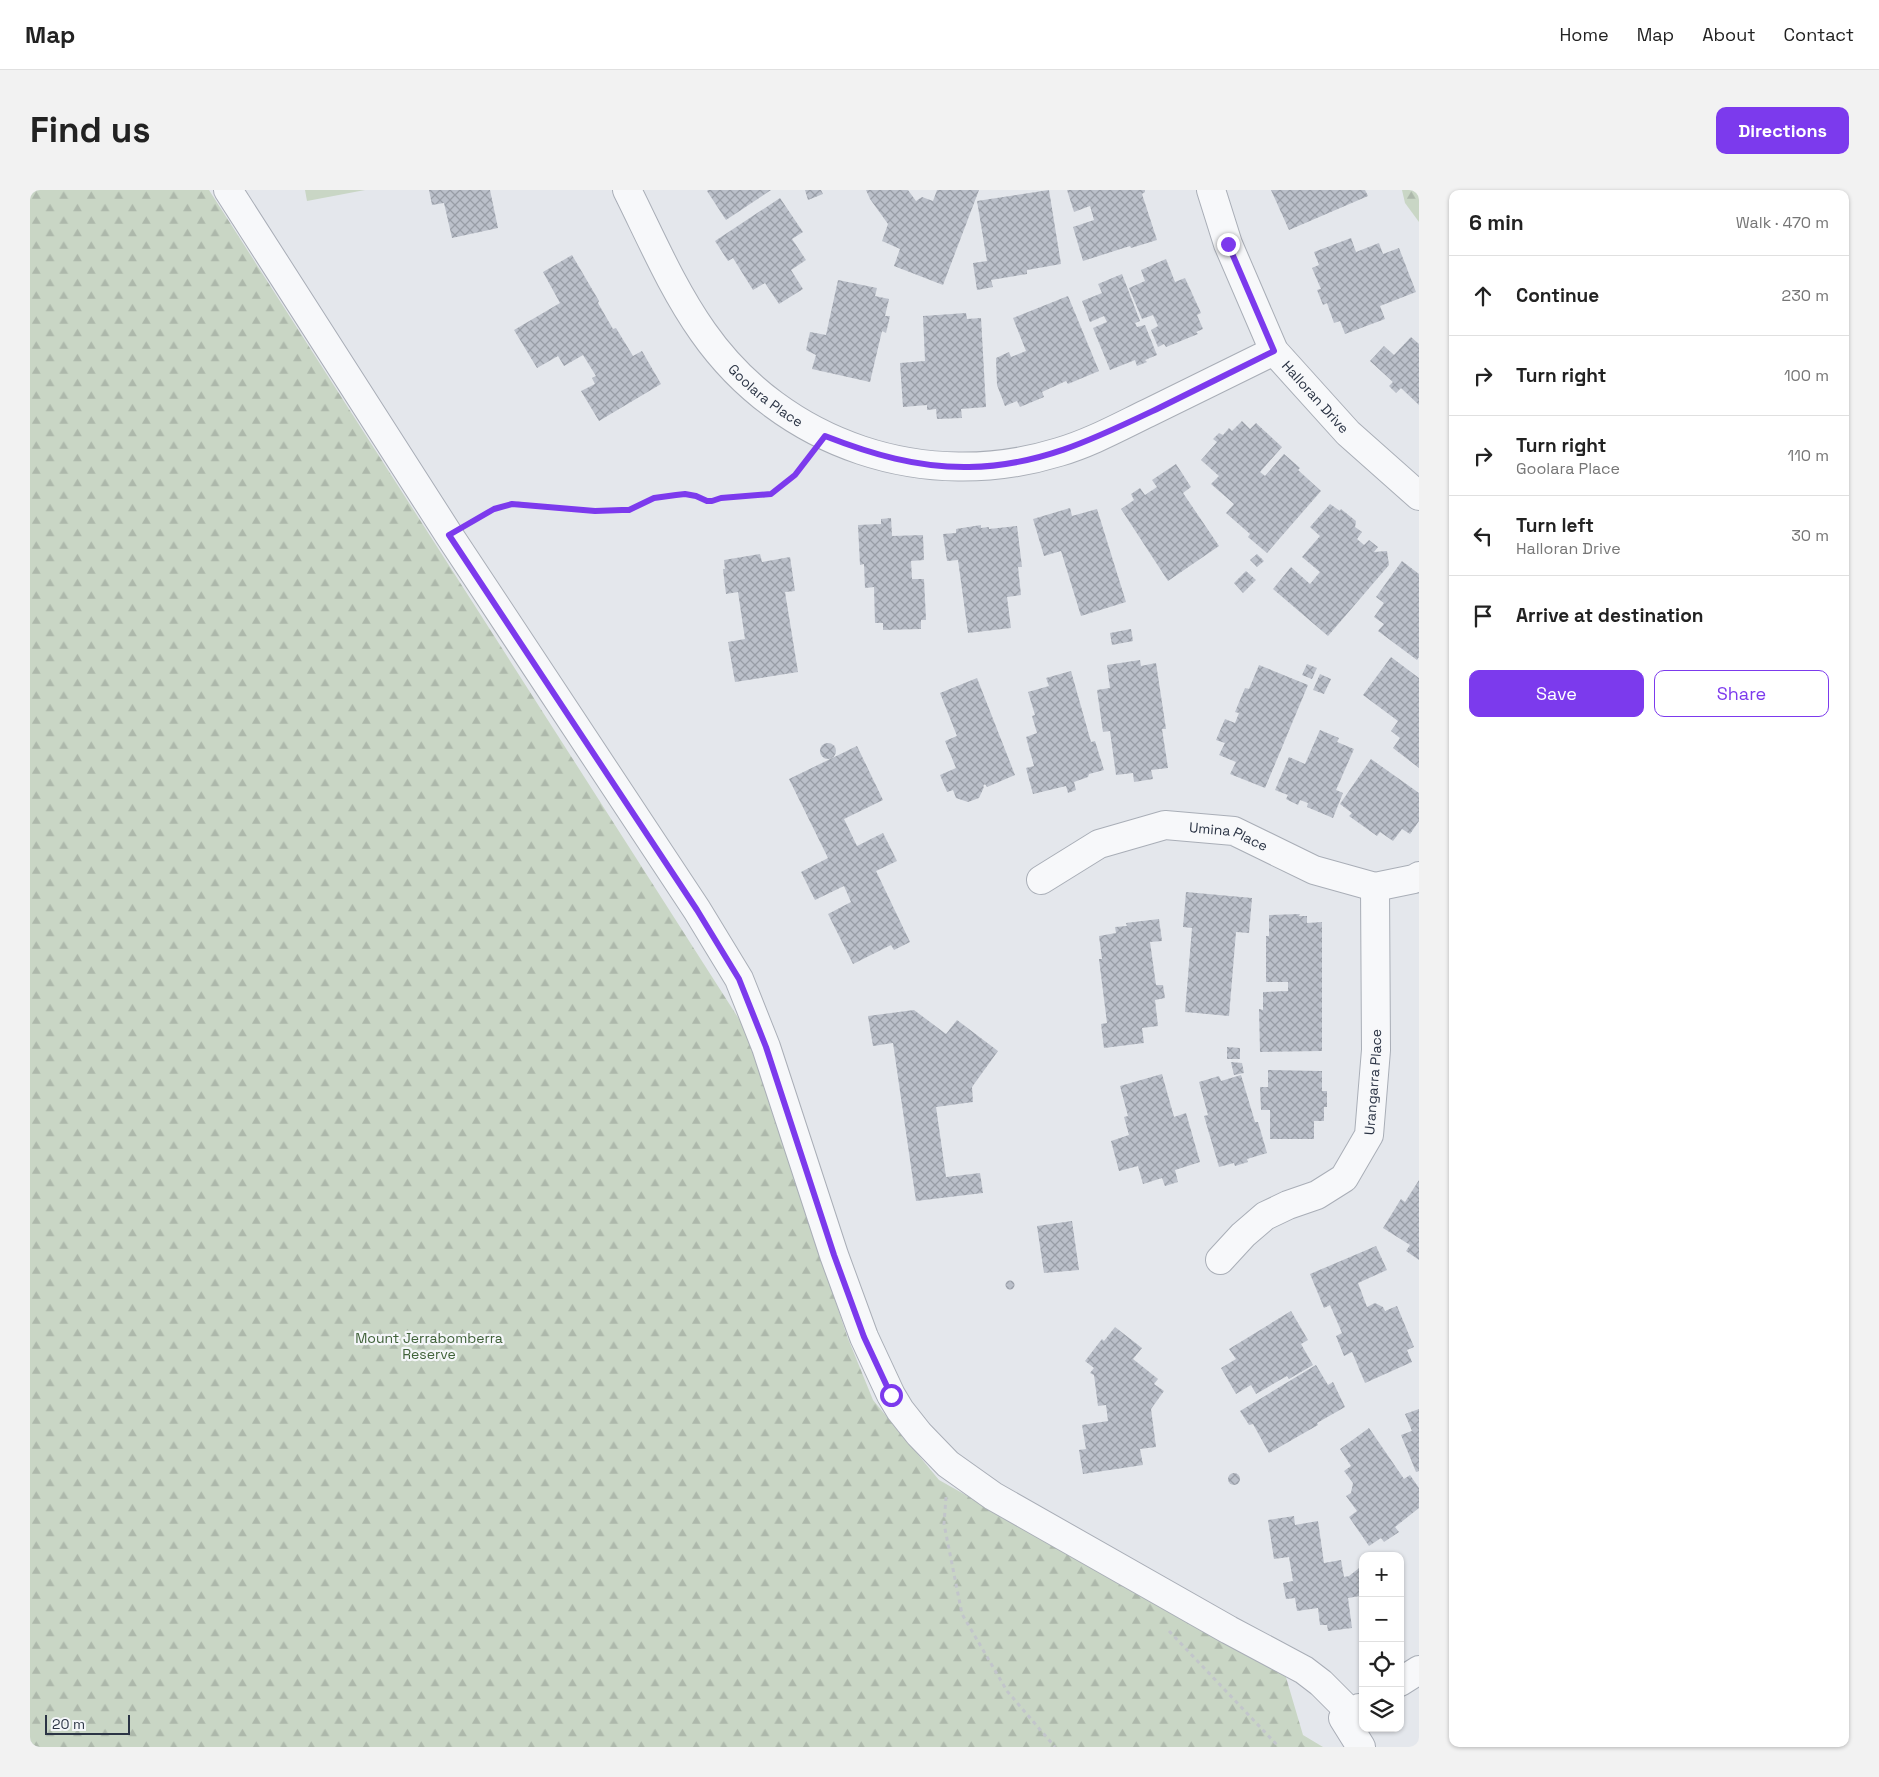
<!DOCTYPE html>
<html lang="en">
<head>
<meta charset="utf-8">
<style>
  :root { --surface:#fff; --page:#f2f2f2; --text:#222; --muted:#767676; --line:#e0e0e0; --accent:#7c3aed }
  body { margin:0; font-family:"Space Grotesk",sans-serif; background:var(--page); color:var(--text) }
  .controls { position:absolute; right:15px; bottom:15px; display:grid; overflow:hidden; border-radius:10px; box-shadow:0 1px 4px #0004 }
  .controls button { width:45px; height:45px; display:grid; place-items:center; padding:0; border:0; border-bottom:1px solid var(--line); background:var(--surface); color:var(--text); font:25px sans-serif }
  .scale { position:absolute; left:15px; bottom:12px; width:85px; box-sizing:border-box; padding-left:5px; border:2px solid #2b3445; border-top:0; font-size:14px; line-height:18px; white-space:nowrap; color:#2b3445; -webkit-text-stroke:4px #f4f6f9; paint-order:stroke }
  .stop { position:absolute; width:15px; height:15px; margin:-11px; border:4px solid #7c3aed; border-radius:50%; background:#fff }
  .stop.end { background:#7c3aed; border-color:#fff; box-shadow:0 1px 5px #0008 }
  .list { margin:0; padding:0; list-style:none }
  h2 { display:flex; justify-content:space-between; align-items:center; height:65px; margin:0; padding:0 20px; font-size:21px }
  h2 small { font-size:16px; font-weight:400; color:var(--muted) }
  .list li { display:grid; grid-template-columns:32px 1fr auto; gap:15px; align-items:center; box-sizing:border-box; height:80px; padding:0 20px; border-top:1px solid var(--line) }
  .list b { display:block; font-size:19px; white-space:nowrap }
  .list p { margin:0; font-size:16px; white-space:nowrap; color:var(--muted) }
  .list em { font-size:16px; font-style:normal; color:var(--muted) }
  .actions { display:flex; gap:10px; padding:15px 20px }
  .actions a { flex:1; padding:11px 0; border:1px solid var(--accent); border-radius:10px; text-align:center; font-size:18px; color:var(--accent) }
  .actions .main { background:var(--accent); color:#fff }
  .icon { flex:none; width:28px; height:28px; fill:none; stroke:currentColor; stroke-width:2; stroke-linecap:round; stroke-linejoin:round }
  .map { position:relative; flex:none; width:1389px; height:1557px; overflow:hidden; border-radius:10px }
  header { display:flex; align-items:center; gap:30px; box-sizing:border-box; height:70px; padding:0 25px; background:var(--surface); border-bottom:1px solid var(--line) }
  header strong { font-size:24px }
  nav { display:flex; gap:28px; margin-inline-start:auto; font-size:18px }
  .intro { display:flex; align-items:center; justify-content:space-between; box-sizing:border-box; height:120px; padding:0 30px }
  h1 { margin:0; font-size:35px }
  .button { padding:12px 22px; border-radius:10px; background:var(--accent); color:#fff; font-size:18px; font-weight:700 }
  main { display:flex; gap:30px; padding:0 30px }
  aside { flex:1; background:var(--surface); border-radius:10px; box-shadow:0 1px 4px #0004 }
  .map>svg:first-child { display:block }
  .forest { fill:url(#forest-firs) }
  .pitch { fill:#c9d6c5 }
  .building { fill:url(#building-cross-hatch) }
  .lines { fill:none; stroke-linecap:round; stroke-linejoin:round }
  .minor-casing { stroke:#a9aeb7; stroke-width:30 }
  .path { stroke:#c2c5cb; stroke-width:3; stroke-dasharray:4 4; stroke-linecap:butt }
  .minor { stroke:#f7f8fa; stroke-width:28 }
  .route { stroke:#7c3aed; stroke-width:6 }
  .labels { text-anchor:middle; stroke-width:4.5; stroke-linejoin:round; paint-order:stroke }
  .street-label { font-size:14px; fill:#2b3445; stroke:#f4f6f9 }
  .park-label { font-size:14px; fill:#3f6138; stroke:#f4f6f9 }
</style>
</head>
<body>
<header>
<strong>Map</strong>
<nav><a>Home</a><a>Map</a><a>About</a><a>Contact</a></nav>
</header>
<div class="intro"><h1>Find us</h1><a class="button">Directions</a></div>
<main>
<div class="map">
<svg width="1389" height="1557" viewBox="0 0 1389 1557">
  <defs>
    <pattern id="forest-firs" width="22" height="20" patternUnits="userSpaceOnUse" patternTransform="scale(1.25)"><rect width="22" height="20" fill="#c9d6c5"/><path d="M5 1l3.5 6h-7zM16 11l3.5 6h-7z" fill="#adb8ab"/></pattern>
    <pattern id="building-cross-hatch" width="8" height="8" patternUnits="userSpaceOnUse" patternTransform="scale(1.25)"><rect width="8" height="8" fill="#bbc0ca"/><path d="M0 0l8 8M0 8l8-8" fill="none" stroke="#989da6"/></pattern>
  </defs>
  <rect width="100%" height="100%" fill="#e4e7ec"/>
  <g class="forest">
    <path d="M0,0h179l537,840 101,306 26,64 66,80 346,194 18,61 20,12h-1293z"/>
    <path d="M1372,0h17v32l-14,-19z"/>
  </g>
  <path class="pitch" d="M275,0h60l-58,11z"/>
  <g class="building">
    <path d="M399,0h61l8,38 -46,10 -8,-35 -12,2z"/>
    <path d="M678,0h63l-45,30 -19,-29z"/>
    <path d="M775,0h16l2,4 -15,6z"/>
    <path d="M836,0h42l8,11 6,-4 11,4 4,-11h42l-36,95 -49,-19 6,-17 -18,-8 6,-17 -18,-25z"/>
    <path d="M1019,0l12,74 -34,6v4l-36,6 2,7 -16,3 -4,-27 14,-2 -10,-60z"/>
    <path d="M1037,0h78v2l-3,2 15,46 -26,8 -1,-2 -47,15 -10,-34 21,-7 -4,-14 -16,6z"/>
    <path d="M1241,0h94l3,6 -79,34z"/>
    <path d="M750,8l23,34 -11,7 14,21 -15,10 12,19 -24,15 -14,-21 -12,7 -20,-32 -5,3 -13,-20z"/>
    <path d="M1321,48l5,14 23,-9 4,11 16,-6 17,44 -36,14 5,13 -40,15 -5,-13 -6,2 -7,-20 -4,2 -6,-15 4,-1 -9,-21 7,-3 -5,-13z"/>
    <path d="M542,65l27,46 -1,2 15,26 3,-1 17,28 9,-5 19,33 -62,37 -18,-30 14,-7 -3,-6 4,-2 -13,-21 -19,11 -6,-10 -21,12 -23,-38 46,-27 -17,-31z"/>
    <path d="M1136,69l9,23 10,-4 16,35 -4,2 6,14 -7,3 2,2 -32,13 -2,-3 -6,3 -7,-17 7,-4 -5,-11 -11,4 -13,-31 16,-7 -4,-11z"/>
    <path d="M1092,84l18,47 -5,2 2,4 8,-2 12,30 -12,5 2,2 -10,4 -2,-6 -25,10 -17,-42 14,-6 -3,-6 -14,6 -8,-21 20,-8 -4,-9z"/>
    <path d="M808,90l39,8 -2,8 14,3 -4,17h5l-4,17 -4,-2 -12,51 -58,-13 4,-14 -10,-5 4,-18 16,3z"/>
    <path d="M1038,106l31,75 -31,13 -2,-3 -24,11 2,5 -24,10 -3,-6 -12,5 -8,-21 -1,-27 13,-6 2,5 15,-6 -13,-33z"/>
    <path d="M936,123l1,6 14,-1 5,89 -25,2 1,9 -25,1 -1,-10 -9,1v-5l-24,2 -3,-44 25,-2 -2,-45z"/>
    <path d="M1381,147l8,7v61l-18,-17 -5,5 -7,-7 4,-4 -23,-21 14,-15 10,9z"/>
    <path d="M1212,231l8,8 6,-6 26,24 -22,25 5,4 19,-22 16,14 -2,2 23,21 -54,62 -19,-16 2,-3 -24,-21 8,-9 -23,-20 8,-8 -18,-16 16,-18 -4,-3 6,-6 4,2 6,-7 3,3z"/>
    <path d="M1146,274l15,23 -8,6 36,53 -51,35 -47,-72 13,-9 -3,-6 9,-6 5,7 12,-8 -5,-7z"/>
    <path d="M1300,314l10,7 1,-2 15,12 -1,6 7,5 -5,7 7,6 5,-5 9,7 -4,5 13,-1 2,14 -61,71 -55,-47 18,-22 19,17 10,-12 -18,-15 18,-21 -10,-9z"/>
    <path d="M1040,318l2,8 25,-7 29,93 -45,14 -20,-65 -17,5 -11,-37z"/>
    <path d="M861,328l1,18 31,-1 1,25 -13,1 1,18h12l2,41h-5v9l-38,1v-7h-8l-1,-36 -9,1 -1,-24 -4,1 -2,-40 23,-1v-5z"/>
    <path d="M951,335v3l8,-1v2l28,-3 5,41h-4l3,28 -14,2 4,31 -43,5 -10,-73 -11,1 -4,-27 13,-1v-4z"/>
    <path d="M730,364l2,8 28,-5 5,34 -10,1 13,80 -63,10 -7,-40 17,-3 -7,-47 -12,2 -3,-25h2l-1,-9z"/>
    <path d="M1227,364l7,7 -7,6 -7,-7z"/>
    <path d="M1372,371l17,13v83l-2,3 -39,-29 6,-7 -10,-7 10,-14 -8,-6z"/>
    <path d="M1216,381l10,9 -13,13 -9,-10z"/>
    <path d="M1101,439l2,12 -21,4 -2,-12z"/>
    <path d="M1361,467l28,21v90l-26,-20 7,-10 -9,-7 7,-10 -35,-26z"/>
    <path d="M1110,470l1,6 15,-3 10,66h-4l6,39 -17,2 2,9 -19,3 -1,-9 -17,2 -6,-44 -7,1 -6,-42 13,-2 -3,-23z"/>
    <path d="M1277,474l10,4 -5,11 -10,-4z"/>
    <path d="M1229,475l49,20 -43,103 -35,-14 6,-12 -17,-7 6,-12 -9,-3 9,-21 10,4 4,-10 -4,-1 10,-24 4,1z"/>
    <path d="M1041,481l20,71 4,-1 9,29 -15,4 -1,3 -14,5 2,8 -8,3 -2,-7 -33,8 -7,-26 8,-2 -8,-29 11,-4 -5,-17 3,-1 -7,-23 21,-6 -3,-8z"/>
    <path d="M1290,484l11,5 -7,15 -11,-4z"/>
    <path d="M947,488l38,97 -28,12 -2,-3 -2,2 1,1 -5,11 -11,4 -12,-4 -3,-8 -6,2 -7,-17 16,-7 -11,-27 12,-5 -17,-43z"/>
    <path d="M1290,540l19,8 -2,4 17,7 -18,41 7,3 -10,25 -26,-11 1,-4 -8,-3 -2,5 -12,-6 2,-4 -13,-5 14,-33 16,7z"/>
    <circle cx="798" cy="561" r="8"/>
    <path d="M827,556l26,54 -39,19 13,27 26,-13 14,28 -21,10 34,71 -16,8 -3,-5 -38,19 -25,-50 23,-12 -7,-16 -29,14 -14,-28 27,-14 -39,-79z"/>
    <path d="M1341,569l48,34v28l-9,13 -8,-5 -9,12 -13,-9 -3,4 -28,-20 3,-3 -12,-9z"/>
    <path d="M1156,702l66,6 -3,35 -13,-1 -7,84 -44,-4 7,-84 -9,-1z"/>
    <path d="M1270,724l-1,2h8v7l15,-1v129l-62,1 -1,-43 4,1v-18l25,-1v-9h-22v-46h3v-21z"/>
    <path d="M1129,729l3,22 -12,1 6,43h7l2,13 -10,2 3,26 -16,2 2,15 -40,5 -3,-24 6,-1 -8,-64h3l-3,-23 17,-3 -1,-6 12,-1 -1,-3z"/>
    <path d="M884,820l32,24 11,-14 41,31 -26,36 1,15 -37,5 10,70 34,-4 3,20 -67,8 -23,-158 -20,3 -5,-30z"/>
    <path d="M1197,857l13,1v11h-13z"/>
    <path d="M1201,872l11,1 2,10 -10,2z"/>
    <path d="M1238,880l54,1v20h5v16h-3v14h-10v18h-44v-29h-9l-1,-23h8z"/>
    <path d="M1132,884l12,43 12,-4 14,49 -25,8 3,12 -13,4 -3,-8 -19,6 -5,-18 -19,5 -8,-30 18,-6 -5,-18 4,-1 -8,-30z"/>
    <path d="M1211,885l14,47h3l9,31 -20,6 1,3 -13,4 -1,-3 -15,4 -15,-51 4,-1 -9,-33 20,-6 2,5z"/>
    <path d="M1389,990v80l-13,-9 4,-6 -27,-17 18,-29 4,3z"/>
    <path d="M1042,1031l7,49 -35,3 -7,-47z"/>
    <path d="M1346,1056l11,24 -29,13 9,24 8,-4 8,4 2,4 12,-5 17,41 -7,3 5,12 -47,21 -13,-31 -8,4 -8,-20 6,-3 -12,-28 -6,3 -14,-34z"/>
    <circle cx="980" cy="1095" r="4.5"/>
    <path d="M1261,1121l17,29 -7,4 12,21 -24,14 -2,-3 -31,18 -5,-9 -15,9 -15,-26 15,-9 -7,-10z"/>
    <path d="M1085,1137l27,21 -9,11 25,20 -4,5 10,7 -13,18 5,38 -16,2 3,16 -60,9 -4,-24 7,-1 -4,-24 26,-4 -2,-16 -8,1 -4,-31 -4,-2 4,-5 -9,-7 17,-22 2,2z"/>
    <path d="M1286,1175l12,20 5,-3 12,25 -28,16 1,2 -49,28 -16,-29 -4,1 -9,-14z"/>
    <path d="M1389,1219v62l-3,1 -15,-37 11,-4 -7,-17z"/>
    <path d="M1339,1238l35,51 6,-4 9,13v20l-24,19 4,5 -15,10 -3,-4 -12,8 -20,-29 8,-6 -11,-15 5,-3 2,-10 -9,-12 7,-5 -11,-17z"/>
    <circle cx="1204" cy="1289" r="6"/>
    <path d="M1264,1326l1,9 23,-4 6,42 17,-3 3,17 5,-1 14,-11v34l-3,-3 -12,2 4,30 -24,3 -1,-6h-7l-2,-17 -21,3 -2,-13 -9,1 -3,-16 10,-2 -4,-24 -15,2 -6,-39z"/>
  </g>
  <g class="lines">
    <g class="minor-casing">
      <g id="minor">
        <path d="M198,0l221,345 248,375 42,69 27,68 68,208 30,82 27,58 9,15 19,24 29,30 45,32 236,134 75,40 17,13 30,30"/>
        <path id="s1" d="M597,0c24,48 45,98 76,142 80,114 223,161 356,120 31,-9 60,-25 89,-39 42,-21 84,-41 126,-62"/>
        <path id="s2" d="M1181,0l17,54 46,107 74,82 71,63"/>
        <path id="s3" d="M1011,690l58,-36 66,-19 69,6 80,39 61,17 39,-8 5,-3"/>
        <path id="s4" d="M1190,1070l23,-25 22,-19 23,-11 29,-10 27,-17 25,-43 7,-85 -1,-163"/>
        <path d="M1370,1492l19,-12"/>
        <path d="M1329,1518l-16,10 18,29"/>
      </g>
    </g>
    <g class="path">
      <path d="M443,330l21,-11 24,-6 48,6 50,2 13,-1 25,-12 31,-4 11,2 11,5 24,-4 33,-1 7,-2 10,-7 14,-12 13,-16"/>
      <path d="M916,1307l-2,27 18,90 45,77 48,56"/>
      <path d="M1139,1441l110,116"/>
    </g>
    <use href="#minor" class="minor"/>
  </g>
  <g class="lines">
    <path class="route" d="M861,1205l-27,-58 -30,-82 -68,-208 -27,-68 -42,-69 -248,-375 45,-26 18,-5 83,7 27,-1h7l25,-12 22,-3 9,-1 11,2 11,5h5l9,-3 50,-4 24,-19 30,-39c46,18 93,32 144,31 71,-1 127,-29 190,-59 38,-19 77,-38 115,-57l-46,-107"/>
  </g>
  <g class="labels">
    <g class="street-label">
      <text dy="5" stroke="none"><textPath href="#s1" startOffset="251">Goolara Place</textPath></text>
      <text dy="5" stroke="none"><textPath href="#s2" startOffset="235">Halloran Drive</textPath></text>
      <text dy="5" stroke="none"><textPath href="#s3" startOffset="202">Umina Place</textPath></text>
      <text dy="5" stroke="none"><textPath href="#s4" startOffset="254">Urangarra Place</textPath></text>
    </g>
    <g class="park-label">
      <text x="399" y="1153">Mount Jerrabomberra<tspan x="399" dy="16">Reserve</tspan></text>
    </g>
  </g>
</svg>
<div class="controls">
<button>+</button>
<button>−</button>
<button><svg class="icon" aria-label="locate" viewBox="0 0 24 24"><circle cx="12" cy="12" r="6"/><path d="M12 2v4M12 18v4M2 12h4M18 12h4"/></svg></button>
<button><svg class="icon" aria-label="layers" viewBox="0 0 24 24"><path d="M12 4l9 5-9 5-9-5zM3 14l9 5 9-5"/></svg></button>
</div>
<div class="scale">20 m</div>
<div class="stop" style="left:861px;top:1205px"></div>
<div class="stop end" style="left:1198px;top:54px"></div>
</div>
<aside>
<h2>6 min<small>Walk · 470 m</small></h2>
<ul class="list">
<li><svg class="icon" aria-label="ahead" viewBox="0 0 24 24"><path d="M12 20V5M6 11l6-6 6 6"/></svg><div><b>Continue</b></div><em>230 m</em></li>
<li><svg class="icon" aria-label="right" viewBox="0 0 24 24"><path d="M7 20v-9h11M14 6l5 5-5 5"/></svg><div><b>Turn right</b></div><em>100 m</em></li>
<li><svg class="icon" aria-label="right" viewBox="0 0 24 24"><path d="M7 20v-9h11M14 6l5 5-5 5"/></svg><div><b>Turn right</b><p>Goolara Place</p></div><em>110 m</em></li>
<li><svg class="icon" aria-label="left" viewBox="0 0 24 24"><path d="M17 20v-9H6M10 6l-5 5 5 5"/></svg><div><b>Turn left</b><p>Halloran Drive</p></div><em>30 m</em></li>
<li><svg class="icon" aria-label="arrive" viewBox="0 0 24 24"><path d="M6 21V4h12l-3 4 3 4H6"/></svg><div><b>Arrive at destination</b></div></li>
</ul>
<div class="actions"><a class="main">Save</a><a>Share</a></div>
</aside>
</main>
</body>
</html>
